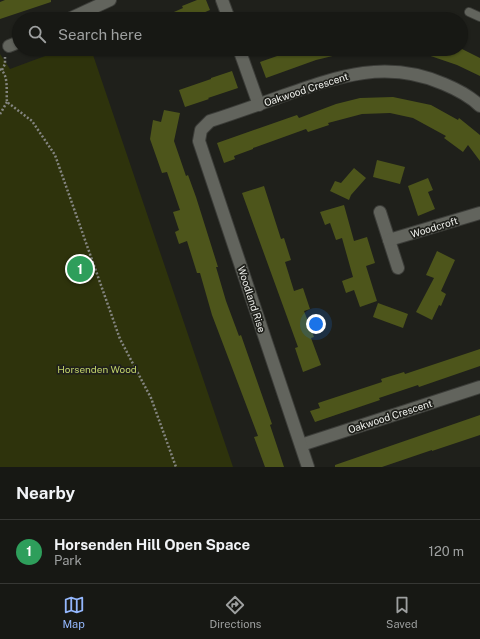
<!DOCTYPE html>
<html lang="en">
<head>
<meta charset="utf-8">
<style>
  :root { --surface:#171814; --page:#20211d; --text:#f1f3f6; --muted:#9ea0a0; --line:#363734; --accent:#94b7fd }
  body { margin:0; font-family:"Public Sans",sans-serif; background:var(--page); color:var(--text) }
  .you { position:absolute; left:316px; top:324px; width:14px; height:14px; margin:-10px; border:3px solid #fff; border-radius:50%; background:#1a73e8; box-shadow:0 0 0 6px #1a73e833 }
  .badge { display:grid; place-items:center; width:26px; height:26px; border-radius:50%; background:var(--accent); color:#fff; font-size:13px; font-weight:700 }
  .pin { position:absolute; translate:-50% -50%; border:2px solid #fff; box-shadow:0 1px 4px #0006 }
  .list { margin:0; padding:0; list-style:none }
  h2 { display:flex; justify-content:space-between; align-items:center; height:52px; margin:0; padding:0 16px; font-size:17px }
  h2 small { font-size:13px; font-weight:400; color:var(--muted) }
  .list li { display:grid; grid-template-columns:26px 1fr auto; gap:12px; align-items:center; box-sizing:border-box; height:64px; padding:0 16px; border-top:1px solid var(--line) }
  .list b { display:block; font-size:15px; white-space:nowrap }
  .list p { margin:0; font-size:13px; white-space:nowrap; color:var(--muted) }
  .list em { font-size:13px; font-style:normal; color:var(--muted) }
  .icon { flex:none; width:22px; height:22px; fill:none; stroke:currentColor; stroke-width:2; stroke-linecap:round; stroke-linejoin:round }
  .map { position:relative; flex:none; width:480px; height:467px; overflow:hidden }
  .search { position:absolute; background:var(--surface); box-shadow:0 1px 3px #0004; left:12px; right:12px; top:12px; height:44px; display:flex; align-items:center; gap:10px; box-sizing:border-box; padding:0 14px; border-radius:22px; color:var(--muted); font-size:15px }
  .sheet { height:116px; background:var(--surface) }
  nav { display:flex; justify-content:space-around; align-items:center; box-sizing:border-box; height:56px; border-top:1px solid var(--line); background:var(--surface); font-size:11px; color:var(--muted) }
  nav a { display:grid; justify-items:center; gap:2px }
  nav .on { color:var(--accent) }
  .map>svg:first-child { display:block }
  .green { fill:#2e330c }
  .building { fill:#4d551b }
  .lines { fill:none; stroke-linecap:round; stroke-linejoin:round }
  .lane-casing { stroke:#3c3d39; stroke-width:10 }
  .street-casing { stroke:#3c3d39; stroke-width:14 }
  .path { stroke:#848581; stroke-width:2.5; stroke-dasharray:2 2; stroke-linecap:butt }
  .lane { stroke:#62645d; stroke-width:8 }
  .street { stroke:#62645d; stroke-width:12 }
  .labels { text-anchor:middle; stroke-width:3.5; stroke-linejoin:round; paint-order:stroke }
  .street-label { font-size:10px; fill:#f1f2ee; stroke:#1f201b }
  .park-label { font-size:10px; fill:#c1d26a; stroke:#1f201b }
</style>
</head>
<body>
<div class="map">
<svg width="480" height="467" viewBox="0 0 480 467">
  <rect width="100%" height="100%" fill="#1f201b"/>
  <path class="green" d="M64,49h27l142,418h-233v-413l10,15z"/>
  <g class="building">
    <path d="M5,0h46v2l-51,17v-17z"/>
    <path d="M197,0h9l4,10 -21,9h-31l25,-11 -1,-2z"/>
    <path d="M297,49h47l1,4 -29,7 -50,18 -6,-16z"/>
    <path d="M416,49h46l18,9v18l-23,-11 -41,-14z"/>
    <path d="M232,71l6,17 -30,10 1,1 -24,8 -6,-17 32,-11v-1z"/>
    <path d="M393,97l38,8 27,15 1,-2 21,17v26l-12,-16 -5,7 -19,-14 2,-2 -33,-18 -23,-5 -28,1 -34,9 1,2 -21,7 -2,-3 -53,19v1l-19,7 1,3 -11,4 -7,-20 80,-28 2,3 37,-14 24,-6z"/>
    <path d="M164,110l16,3 -6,28 12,35 2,-1 8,22 22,70h-2l10,34 13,35 2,-1 31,89 -2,1 14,42h-19l-11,-30 4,-1 -46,-121 -12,-42h-3l-10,-32 -8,3 -4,-12 4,-2 -6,-18 7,-2 -13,-38 -5,1 -12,-34 3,-19 8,2z"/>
    <path d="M377,160l28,7 -5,17 -27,-7z"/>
    <path d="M354,168l12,10 -15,17 -2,5 -19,-9 5,-10 6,2z"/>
    <path d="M428,178l5,12 -5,2 7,17 -17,7 -10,-30z"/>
    <path d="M264,186l17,53 3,-1 7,22 -6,2 9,29 9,-3 7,21 -6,2 10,26 -3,1 10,27 -18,7 -8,-24 3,-1 -56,-154z"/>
    <path d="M344,205l10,36 13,-4 8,26 -9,3 11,35 -17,6 -6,-17 -8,3 -4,-12 11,-4 -11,-39 -6,2 -6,-17 -5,2 -5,-13z"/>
    <path d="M437,251l18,9 -14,31 5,3 -5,12 -2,-1 -7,15 -16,-8 18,-34 -8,-3z"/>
    <path d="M378,303l30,11 -5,14 -30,-11z"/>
    <path d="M480,349v17l-61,21 -1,-2 -39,13 1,2 -65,22 -5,-11 10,-3 -2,-5 64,-21 -1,-3 23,-7 1,2z"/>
    <path d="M480,415v20l-48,16v-1l-50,17h-47v-2z"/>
  </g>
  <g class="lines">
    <g class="lane-casing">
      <path id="lane" d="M469,12l11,5"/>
    </g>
    <g class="street-casing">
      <g id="street">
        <path d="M222,0l7,19"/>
        <path d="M69,19l41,-19"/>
        <path d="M9,46l10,-4"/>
        <path d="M239,49l20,56"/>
        <path d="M380,212l18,56"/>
        <path d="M389,240l91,-27"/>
        <path d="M301,445l179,-58"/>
        <path d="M308,467l-109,-326 2,-11 9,-9c25,-8 50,-17 75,-26 54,-19 102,-36 159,-11 12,5 26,12 36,22"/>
      </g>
    </g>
    <g class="path">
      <path d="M0,69c9,6 6,22 7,33l25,19 23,34 65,184 31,59 25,69"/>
      <path d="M2,70l3,-6v-7"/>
      <path d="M0,114l7,-12"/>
    </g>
    <use href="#lane" class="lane"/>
    <use href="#street" class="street"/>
  </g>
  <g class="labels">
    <g class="street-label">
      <text transform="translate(306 89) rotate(-18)" y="4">Oakwood Crescent</text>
      <text transform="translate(434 227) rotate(-17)" y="4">Woodcroft</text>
      <text transform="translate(252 299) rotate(72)" y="4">Woodland Rise</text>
      <text transform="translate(390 416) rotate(-18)" y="4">Oakwood Crescent</text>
    </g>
    <g class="park-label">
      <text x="97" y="373">Horsenden Wood</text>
    </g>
  </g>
</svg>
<div class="you"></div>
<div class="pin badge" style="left:80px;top:269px;background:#2e9e5b">1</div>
<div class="search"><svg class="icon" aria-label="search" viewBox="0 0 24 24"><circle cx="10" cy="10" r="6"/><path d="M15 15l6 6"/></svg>Search here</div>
</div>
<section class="sheet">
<h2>Nearby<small></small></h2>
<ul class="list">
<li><span class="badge" style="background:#2e9e5b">1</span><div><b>Horsenden Hill Open Space</b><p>Park</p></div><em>120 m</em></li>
</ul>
</section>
<nav>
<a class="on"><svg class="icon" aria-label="map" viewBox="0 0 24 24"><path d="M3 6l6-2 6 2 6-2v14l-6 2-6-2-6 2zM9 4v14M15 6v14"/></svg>Map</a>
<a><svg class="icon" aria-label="directions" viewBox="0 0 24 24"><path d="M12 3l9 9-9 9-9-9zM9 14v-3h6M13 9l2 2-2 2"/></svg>Directions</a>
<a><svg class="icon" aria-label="saved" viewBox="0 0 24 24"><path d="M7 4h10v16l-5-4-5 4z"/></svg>Saved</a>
</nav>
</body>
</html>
